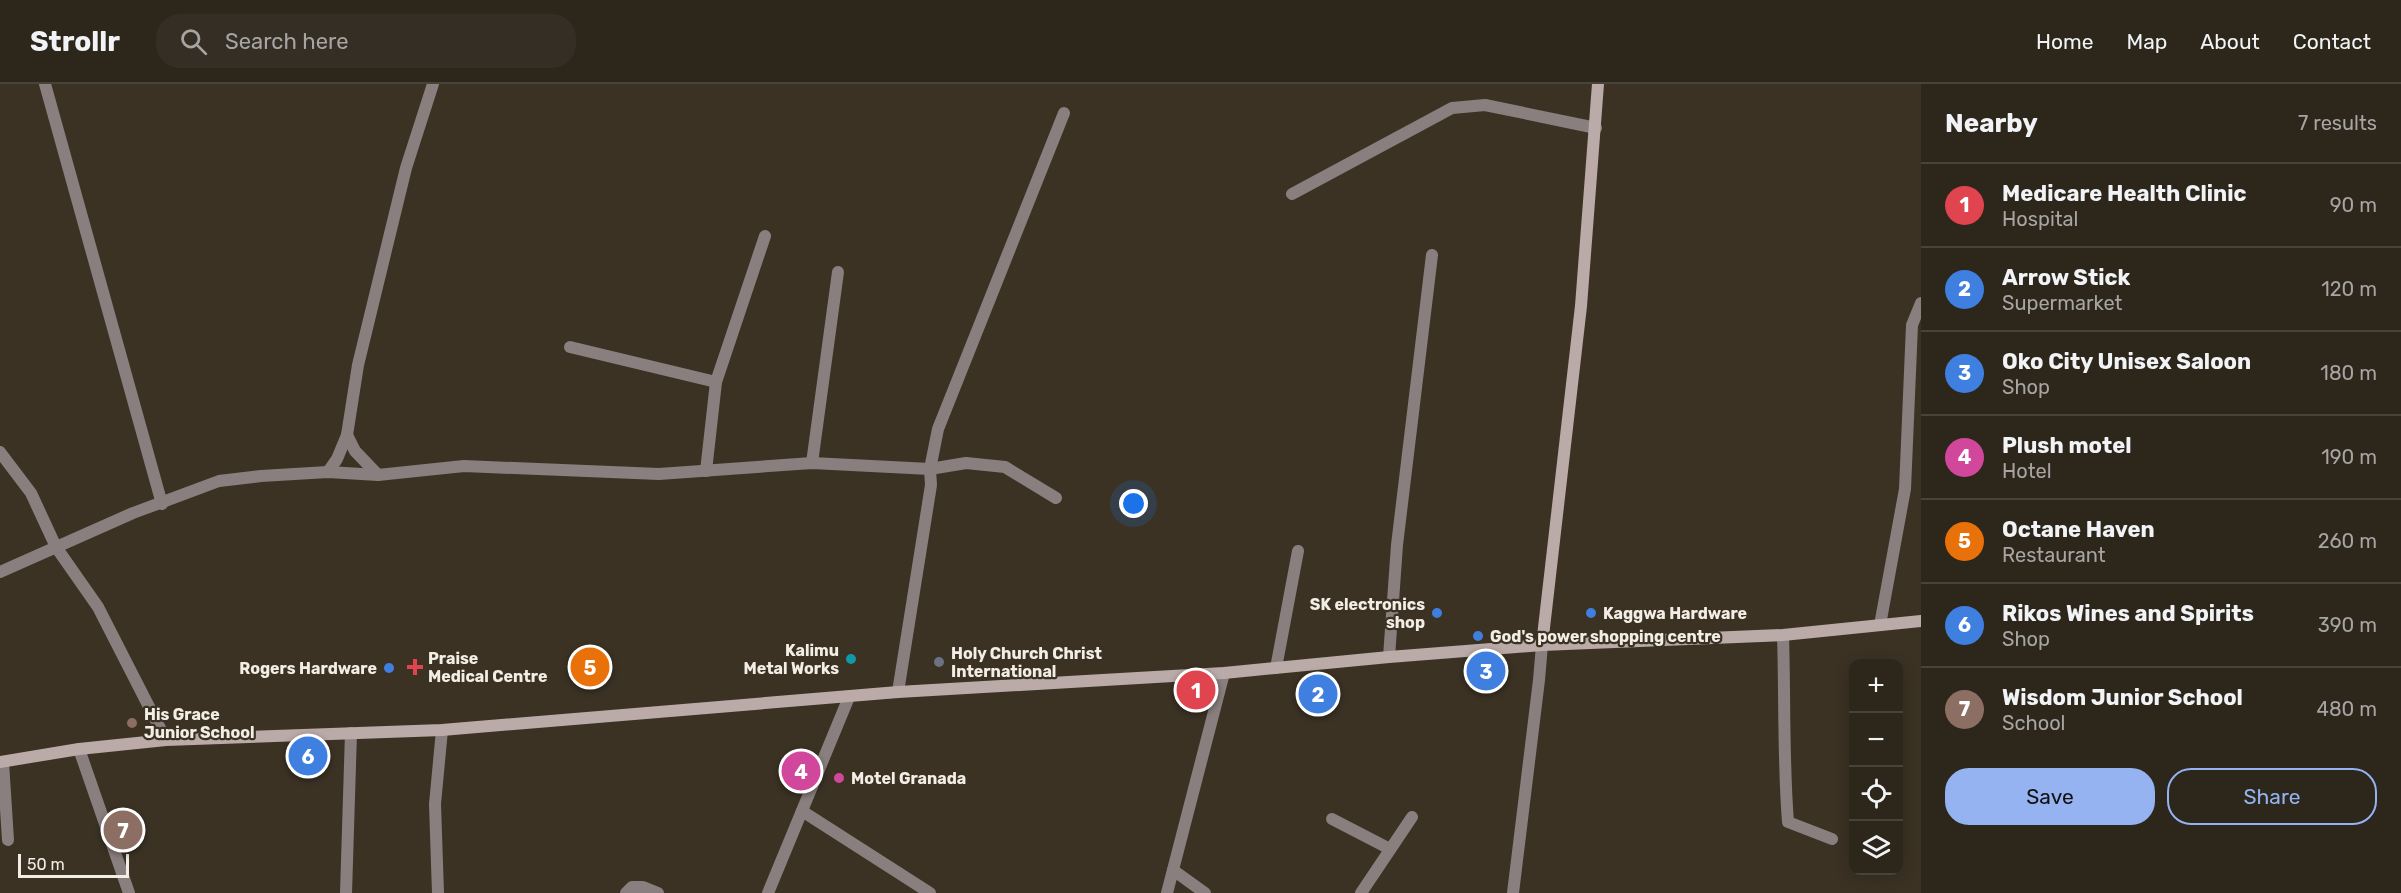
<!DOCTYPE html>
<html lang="en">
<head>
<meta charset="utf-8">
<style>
  :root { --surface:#2c261b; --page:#342e24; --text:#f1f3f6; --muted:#a6a5a3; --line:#48433a; --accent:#95b2f1 }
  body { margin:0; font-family:Rubik,sans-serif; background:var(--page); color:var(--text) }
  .controls { position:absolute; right:18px; bottom:18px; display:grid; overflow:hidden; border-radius:12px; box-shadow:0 3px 15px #0003 }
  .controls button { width:54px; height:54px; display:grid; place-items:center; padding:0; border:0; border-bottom:2px solid var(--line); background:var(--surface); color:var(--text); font:30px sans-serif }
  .scale { position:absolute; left:18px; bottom:15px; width:111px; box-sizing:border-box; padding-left:6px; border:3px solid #f3eee5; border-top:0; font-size:16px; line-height:21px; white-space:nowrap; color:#f3eee5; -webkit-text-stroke:4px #3b3224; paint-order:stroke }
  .you { position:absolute; left:1134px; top:420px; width:21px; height:21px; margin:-15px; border:4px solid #fff; border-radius:50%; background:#1a73e8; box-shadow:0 0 0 9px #1a73e833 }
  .badge { display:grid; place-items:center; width:39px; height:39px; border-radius:50%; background:var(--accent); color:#fff; font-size:20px; font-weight:700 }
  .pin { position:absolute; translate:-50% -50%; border:3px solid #fff; box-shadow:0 2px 6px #0006 }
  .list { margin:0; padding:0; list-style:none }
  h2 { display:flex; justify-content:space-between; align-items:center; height:78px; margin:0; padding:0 24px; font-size:26px }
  h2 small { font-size:20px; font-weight:400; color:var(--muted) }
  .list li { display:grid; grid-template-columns:39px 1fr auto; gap:18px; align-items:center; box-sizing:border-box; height:84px; padding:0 24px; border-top:2px solid var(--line) }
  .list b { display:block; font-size:22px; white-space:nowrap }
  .list p { margin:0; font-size:20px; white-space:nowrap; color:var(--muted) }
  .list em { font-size:20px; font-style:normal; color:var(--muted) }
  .actions { display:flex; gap:12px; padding:18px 24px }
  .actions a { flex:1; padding:14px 0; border:2px solid var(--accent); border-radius:24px; text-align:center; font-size:21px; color:var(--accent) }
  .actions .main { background:var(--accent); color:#111 }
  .icon { flex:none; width:33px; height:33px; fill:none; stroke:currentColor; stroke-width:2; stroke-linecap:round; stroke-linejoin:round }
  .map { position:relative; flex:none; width:1921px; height:809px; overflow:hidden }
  header { display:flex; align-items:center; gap:36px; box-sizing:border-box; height:84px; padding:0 30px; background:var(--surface); border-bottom:2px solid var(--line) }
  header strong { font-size:28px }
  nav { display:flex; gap:33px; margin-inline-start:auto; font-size:21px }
  .search { width:420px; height:54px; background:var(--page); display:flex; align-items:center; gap:15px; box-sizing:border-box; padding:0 21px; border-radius:24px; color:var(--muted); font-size:22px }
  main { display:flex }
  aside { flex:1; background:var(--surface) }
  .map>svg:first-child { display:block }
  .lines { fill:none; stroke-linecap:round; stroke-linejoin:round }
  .street { stroke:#897f7e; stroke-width:12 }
  .secondary { stroke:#baaaa8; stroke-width:12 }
  .shop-dot { fill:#3f7fe0; stroke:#3b3224; stroke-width:2 }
  .culture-dot { fill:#0f9aa8; stroke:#3b3224; stroke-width:2 }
  .worship-dot { fill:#6b7280; stroke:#3b3224; stroke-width:2 }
  .health-dot { fill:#e0444e; stroke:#3b3224; stroke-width:2 }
  .education-dot { fill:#8d6e63; stroke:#3b3224; stroke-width:2 }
  .hotel-dot { fill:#d1479c; stroke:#3b3224; stroke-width:2 }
  .labels { text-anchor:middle; stroke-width:4.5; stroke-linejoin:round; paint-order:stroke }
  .poi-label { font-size:16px; font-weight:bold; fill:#f3eee5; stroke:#3b3224; text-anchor:start }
</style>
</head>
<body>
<header>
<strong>Strollr</strong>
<div class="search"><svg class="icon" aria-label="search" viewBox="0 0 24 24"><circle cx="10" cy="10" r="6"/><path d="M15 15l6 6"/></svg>Search here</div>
<nav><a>Home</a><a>Map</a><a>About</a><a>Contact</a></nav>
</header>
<main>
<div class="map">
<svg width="1921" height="809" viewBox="0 0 1921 809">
  <rect width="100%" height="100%" fill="#3b3224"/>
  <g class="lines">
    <g class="street">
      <path d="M45,0l117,420"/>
      <path d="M1292,110l160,-86 33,-3 111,23"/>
      <path d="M570,263l146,35"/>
      <path d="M347,351l8,16 23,24"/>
      <path d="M0,368l31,41 25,54 42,60 68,133"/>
      <path d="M812,379l26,-191"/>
      <path d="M706,387l10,-89 49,-146"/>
      <path d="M328,388l9,-13 10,-24 11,-70 48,-197 27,-84"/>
      <path d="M0,488l133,-59 86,-32 42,-5 67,-4 50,3 86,-9 195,8 153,-11 118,6 36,-6 39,4 51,31"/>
      <path d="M1880,541l25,-136 7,-164 9,-22"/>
      <path d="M1783,551c2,62 0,125 5,187l44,17"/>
      <path d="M1389,573l8,-112 35,-290"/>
      <path d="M1276,584l22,-117"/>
      <path d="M898,608l33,-207 -1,-16 8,-40 126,-316"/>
      <path d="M79,665l50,144"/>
      <path d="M3,678l5,78"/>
      <path d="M802,727l128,82"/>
      <path d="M1332,735l58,30"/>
      <path d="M1173,786l32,23"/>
      <path d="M346,809l5,-160"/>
      <path d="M438,809l-3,-89 7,-74"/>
      <path d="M626,809l6,-6h11l15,6"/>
      <path d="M768,809l81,-196"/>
      <path d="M1167,809l57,-220"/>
      <path d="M1361,809l51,-76"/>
      <path d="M1513,809l26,-213 3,-35"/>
    </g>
    <g class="secondary">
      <path d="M1542,561l39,-339 17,-222"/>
      <path d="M0,678l79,-13 87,-9 276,-10 456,-38 326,-19 165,-16 153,-12 241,-10 138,-14"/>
    </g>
  </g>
  <g class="shop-dot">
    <circle cx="1437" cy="529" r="6"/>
    <circle cx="1591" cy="529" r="6"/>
    <circle cx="1478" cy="552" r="6"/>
    <circle cx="389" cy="584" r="6"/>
  </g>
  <circle class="culture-dot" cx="851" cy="575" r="6"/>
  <circle class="worship-dot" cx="939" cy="578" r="6"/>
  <path class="health-dot" d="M412 574h6v6h6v6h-6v6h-6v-6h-6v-6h6z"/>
  <circle class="education-dot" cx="132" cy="639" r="6"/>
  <circle class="hotel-dot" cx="839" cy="694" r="6"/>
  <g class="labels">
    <g class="poi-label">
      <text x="1425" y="526" text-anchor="end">SK electronics<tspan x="1425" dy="18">shop</tspan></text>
      <text x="1603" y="535">Kaggwa Hardware</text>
      <text x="1490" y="558">God's power shopping centre</text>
      <text x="839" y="572" text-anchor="end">Kalimu<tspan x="839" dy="18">Metal Works</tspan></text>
      <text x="951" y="575">Holy Church Christ<tspan x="951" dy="18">International</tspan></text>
      <text x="428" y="580">Praise<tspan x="428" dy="18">Medical Centre</tspan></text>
      <text x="377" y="590" text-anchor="end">Rogers Hardware</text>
      <text x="144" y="636">His Grace<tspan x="144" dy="18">Junior School</tspan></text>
      <text x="851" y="700">Motel Granada</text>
    </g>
  </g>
</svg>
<div class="controls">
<button>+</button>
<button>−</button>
<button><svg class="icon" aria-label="locate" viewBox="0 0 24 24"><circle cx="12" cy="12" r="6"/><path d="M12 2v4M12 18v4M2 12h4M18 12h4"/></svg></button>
<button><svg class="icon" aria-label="layers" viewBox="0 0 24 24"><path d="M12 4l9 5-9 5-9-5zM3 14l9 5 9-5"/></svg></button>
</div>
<div class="scale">50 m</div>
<div class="you"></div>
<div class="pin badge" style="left:1196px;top:606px;background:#e0444e">1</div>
<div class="pin badge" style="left:1318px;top:610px;background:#3f7fe0">2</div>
<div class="pin badge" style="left:1486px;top:587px;background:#3f7fe0">3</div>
<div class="pin badge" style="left:801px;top:687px;background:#d1479c">4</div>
<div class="pin badge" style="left:590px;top:583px;background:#e8710a">5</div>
<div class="pin badge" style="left:308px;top:672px;background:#3f7fe0">6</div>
<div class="pin badge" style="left:123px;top:746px;background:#8d6e63">7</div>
</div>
<aside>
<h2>Nearby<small>7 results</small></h2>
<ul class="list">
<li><span class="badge" style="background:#e0444e">1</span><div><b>Medicare Health Clinic</b><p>Hospital</p></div><em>90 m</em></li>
<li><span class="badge" style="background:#3f7fe0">2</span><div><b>Arrow Stick</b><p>Supermarket</p></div><em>120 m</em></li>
<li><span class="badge" style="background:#3f7fe0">3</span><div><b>Oko City Unisex Saloon</b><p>Shop</p></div><em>180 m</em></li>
<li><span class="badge" style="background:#d1479c">4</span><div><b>Plush motel</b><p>Hotel</p></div><em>190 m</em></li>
<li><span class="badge" style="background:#e8710a">5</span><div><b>Octane Haven</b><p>Restaurant</p></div><em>260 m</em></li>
<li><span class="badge" style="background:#3f7fe0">6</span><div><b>Rikos Wines and Spirits</b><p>Shop</p></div><em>390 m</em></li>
<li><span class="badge" style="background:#8d6e63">7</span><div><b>Wisdom Junior School</b><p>School</p></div><em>480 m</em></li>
</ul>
<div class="actions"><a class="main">Save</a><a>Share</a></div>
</aside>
</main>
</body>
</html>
